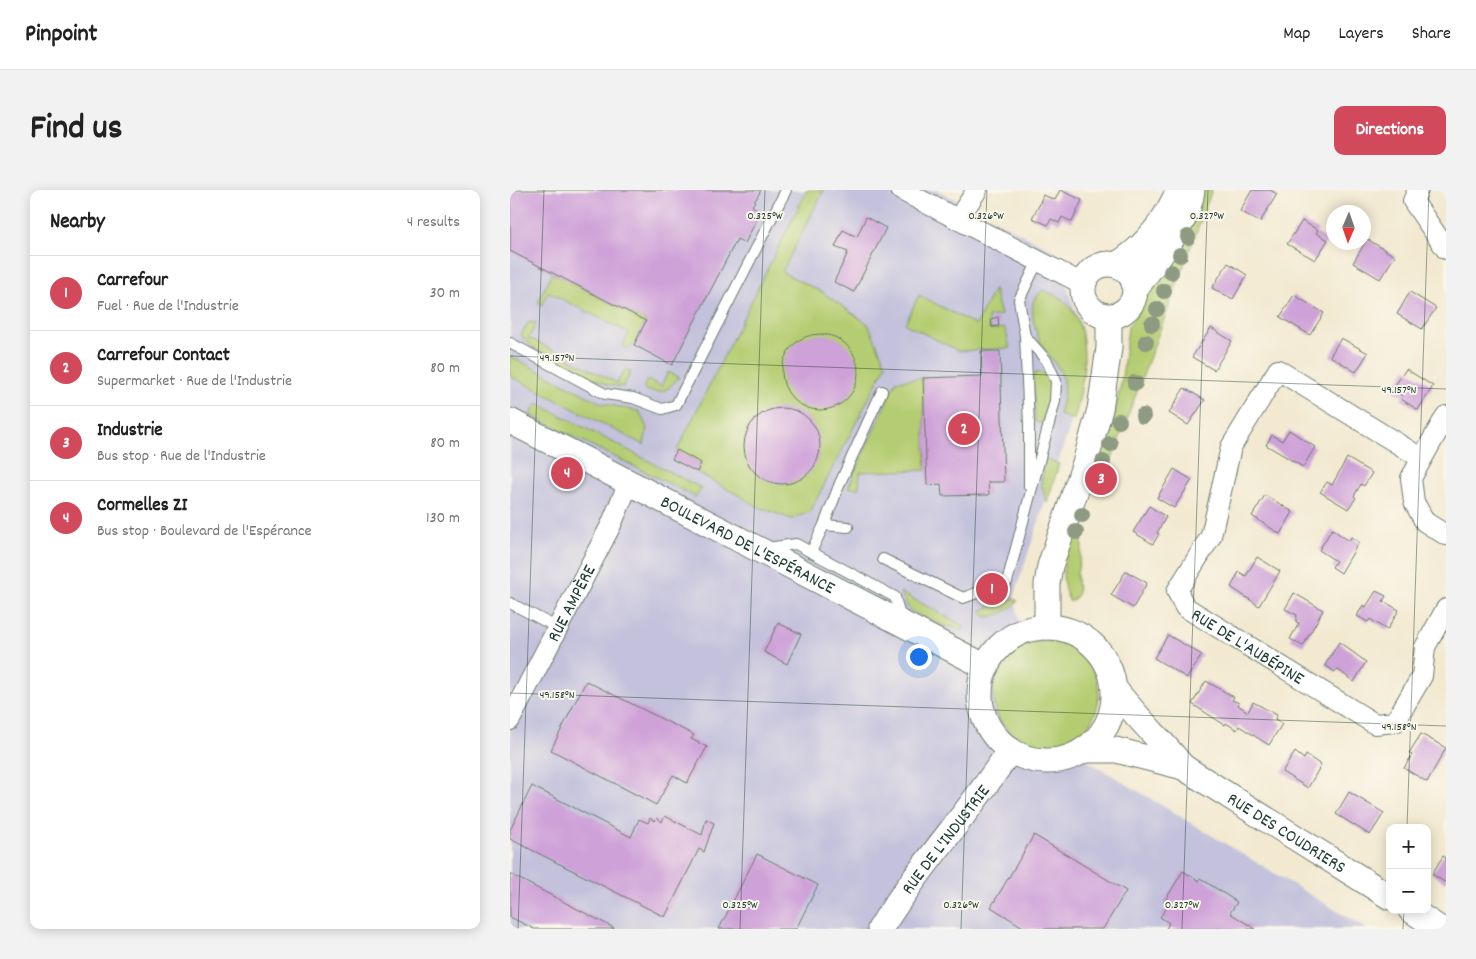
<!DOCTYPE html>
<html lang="en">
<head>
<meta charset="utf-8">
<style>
  :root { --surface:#fff; --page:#f2f2f2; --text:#222; --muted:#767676; --line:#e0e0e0; --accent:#d1495b }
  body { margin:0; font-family:Dekko,sans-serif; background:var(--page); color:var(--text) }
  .controls { position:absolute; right:15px; bottom:15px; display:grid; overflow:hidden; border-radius:10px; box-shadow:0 2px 12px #0003 }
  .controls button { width:45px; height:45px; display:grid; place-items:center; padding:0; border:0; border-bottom:1px solid var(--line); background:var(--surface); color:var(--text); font:25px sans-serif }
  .compass { position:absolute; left:816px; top:15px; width:45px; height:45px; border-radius:50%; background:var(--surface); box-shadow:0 2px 12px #0003; rotate:182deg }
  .you { position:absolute; left:408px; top:466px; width:18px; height:18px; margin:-12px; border:4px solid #fff; border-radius:50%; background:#1a73e8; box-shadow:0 0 0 8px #1a73e833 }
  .badge { display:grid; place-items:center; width:32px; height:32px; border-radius:50%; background:var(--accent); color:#fff; font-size:16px; font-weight:700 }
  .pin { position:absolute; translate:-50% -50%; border:2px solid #fff; box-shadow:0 1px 5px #0006 }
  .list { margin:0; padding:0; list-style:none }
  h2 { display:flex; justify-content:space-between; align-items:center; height:65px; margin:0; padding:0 20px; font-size:21px }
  h2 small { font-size:16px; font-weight:400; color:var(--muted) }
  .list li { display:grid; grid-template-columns:32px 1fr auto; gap:15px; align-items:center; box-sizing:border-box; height:75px; padding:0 20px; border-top:1px solid var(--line) }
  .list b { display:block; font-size:19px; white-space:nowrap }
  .list p { margin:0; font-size:16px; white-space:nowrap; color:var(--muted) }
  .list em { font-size:16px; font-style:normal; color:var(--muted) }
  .map { position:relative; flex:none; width:936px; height:739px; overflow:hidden; border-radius:10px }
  header { display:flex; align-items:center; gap:30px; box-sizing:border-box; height:70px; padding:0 25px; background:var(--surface); border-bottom:1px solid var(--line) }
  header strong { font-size:24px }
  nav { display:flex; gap:28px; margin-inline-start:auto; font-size:18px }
  .intro { display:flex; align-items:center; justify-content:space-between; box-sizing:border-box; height:120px; padding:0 30px }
  h1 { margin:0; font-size:35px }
  .button { padding:12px 22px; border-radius:10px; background:var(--accent); color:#fff; font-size:18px; font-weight:700 }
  main { display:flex; gap:30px; padding:0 30px }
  aside { flex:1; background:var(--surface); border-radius:10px; box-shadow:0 2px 12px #0003 }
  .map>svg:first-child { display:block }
  .industrial { fill:#c3c1db }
  .green { fill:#b5cd72; stroke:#6a8553 }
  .building { fill:#cea1d8 }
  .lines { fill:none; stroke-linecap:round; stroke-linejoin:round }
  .service-casing { stroke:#69796b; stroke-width:12 }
  .minor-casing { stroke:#69796b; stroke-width:22 }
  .tertiary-casing { stroke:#69796b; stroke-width:27 }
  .service { stroke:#fff; stroke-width:10 }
  .minor { stroke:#fff; stroke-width:20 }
  .tertiary { stroke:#fff; stroke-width:25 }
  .tree { fill:#8e9a81 }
  .ticks { fill:none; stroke:#1f3d34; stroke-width:1; stroke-opacity:0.45 }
  .labels { text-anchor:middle; stroke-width:4; stroke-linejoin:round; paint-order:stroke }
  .street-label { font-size:18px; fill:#1f3d34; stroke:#fbf7ec }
  .ticks-label { font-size:12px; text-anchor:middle; fill:#1f3d34; stroke:#fbf7ec; stroke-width:4; stroke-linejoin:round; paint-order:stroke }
</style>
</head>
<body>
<header>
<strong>Pinpoint</strong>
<nav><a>Map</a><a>Layers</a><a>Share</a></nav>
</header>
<div class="intro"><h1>Find us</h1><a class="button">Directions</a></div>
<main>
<aside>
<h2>Nearby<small>4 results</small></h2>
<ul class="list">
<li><span class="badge">1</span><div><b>Carrefour</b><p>Fuel · Rue de l'Industrie</p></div><em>30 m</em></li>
<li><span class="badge">2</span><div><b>Carrefour Contact</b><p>Supermarket · Rue de l'Industrie</p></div><em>80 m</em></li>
<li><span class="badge">3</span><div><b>Industrie</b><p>Bus stop · Rue de l'Industrie</p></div><em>80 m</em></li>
<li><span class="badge">4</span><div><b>Cormelles ZI</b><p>Bus stop · Boulevard de l'Espérance</p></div><em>130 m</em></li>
</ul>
</aside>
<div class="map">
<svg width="936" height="739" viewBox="0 0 936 739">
  <rect width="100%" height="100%" fill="#fbf7ec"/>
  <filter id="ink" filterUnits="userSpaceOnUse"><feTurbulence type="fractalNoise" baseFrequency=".02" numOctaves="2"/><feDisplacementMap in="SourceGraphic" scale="10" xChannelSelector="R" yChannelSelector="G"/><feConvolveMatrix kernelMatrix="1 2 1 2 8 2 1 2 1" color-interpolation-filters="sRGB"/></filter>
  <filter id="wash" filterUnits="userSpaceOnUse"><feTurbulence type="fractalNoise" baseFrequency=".0096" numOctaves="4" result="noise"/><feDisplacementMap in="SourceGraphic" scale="20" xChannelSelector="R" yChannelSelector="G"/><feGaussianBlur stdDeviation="1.12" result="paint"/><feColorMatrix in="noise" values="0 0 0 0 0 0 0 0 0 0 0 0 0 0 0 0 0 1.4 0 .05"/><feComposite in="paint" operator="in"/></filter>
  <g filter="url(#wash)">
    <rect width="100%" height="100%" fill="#f2e9d0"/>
    <path class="industrial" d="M0,0h427l117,61 28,79 2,13 -1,31 -5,28 -64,194 29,138 324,195h-857z"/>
    <g class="green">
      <path d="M297,0h17l-42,82 40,20 46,32 18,41 -76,147 -19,7 -32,-12 -62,-35 4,-9 -24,-13z"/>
      <path d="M690,0h12l-102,274 -11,-4 16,-47 7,-35 6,-51 14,-22 4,-17z"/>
      <path d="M42,83l94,48 -12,24 -7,4 -5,-2 7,-14 -81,-41 -7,14 -3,-4z"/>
      <path d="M484,99l7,26 -13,2 2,13 15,-2 5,20 -51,3 -54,-27 14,-29 57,30z"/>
      <path d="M533,100c7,3 16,6 21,11 30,26 20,85 10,119l-15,-5c3,-12 6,-23 4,-35 -2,-12 -11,-20 -18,-30 -8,-10 -17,-40 -10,-52 2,-3 6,-6 8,-8z"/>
      <path d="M23,132l3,1 -7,15 88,45 8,-14 6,3 -8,15 -15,-2 -76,-38 -11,-12 7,-12z"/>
      <path d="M0,166l91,47 38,8 8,17 -3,17 -134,-69z"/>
      <path d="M158,182l11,5c-12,13 -15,18 -34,13l-1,-4 3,-6 14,6z"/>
      <path d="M528,182l6,1 6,12v6l-8,31 -4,1 -3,-2 -2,-46z"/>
      <path d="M413,188l3,92 -66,2 -1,16h-11l48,-107z"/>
      <path d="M27,213l164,85h1l-6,9 -166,-82z"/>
      <path d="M535,269l14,5 -12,39 -6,-19z"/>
      <path d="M563,340l9,4v14l-5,26 1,19 -3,5 -5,4c-13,-22 -5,-49 3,-72z"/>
      <path d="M390,402l64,34 -1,4 -21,-5 -32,-14z"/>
      <path d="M503,408l5,3c-10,10 -18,15 -32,16l-4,-7z"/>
      <circle cx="536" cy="504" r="53"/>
    </g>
    <g id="blocks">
      <g class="building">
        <path d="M0,0h251l-9,16 9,5 -16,32 -8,-4 -65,126 -38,-20 12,-24 -136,-70z"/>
        <path d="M550,0l22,10 -10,22 -10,-5 -3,6 -8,-4 -3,6 -16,-7 9,-16h-1l3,-7 12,5z"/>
        <path d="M742,0h18l7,4 -17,28 -20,-11z"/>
        <path d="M356,27l20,11 -32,64 -20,-10 14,-30 -13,-5 8,-17 14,7z"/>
        <path d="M792,31l16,9 -2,3 12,7 -13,20 -28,-16z"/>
        <path d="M857,49l28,17 -15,23 -27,-16z"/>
        <path d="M718,73l19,12 -14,24 -21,-11z"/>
        <path d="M900,102l26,16 -14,21 -25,-15z"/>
        <path d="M784,105l30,18 -14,22 -30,-18z"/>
        <path d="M488,127l1,9 -7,1 -1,-8z"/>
        <path d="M701,138l21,13 -18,29 -22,-13z"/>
        <circle cx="310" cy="182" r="38"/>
        <path d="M831,148l27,15 -12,19 -26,-16z"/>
        <path d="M471,161h19l4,131h-16l1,13 -47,1 -1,-12 -14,1 -4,-107 59,-2z"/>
        <path d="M896,179l27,17 -15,24 -17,-11 2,-3 -11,-6z"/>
        <path d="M674,198l21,12 -17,25 -19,-12z"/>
        <circle cx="272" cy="256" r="38"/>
        <path d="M779,240l26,17 -12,20 -37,-22 6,-10 10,6z"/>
        <path d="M167,260l24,13 -4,9 -25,-13z"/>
        <path d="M837,268l25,15 -8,13 -3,-2 -7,12 2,2 -8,11 -28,-17 7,-10 5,3z"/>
        <path d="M664,279l18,11 -18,28 -17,-10z"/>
        <path d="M755,305l28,17 -13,22 -28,-18z"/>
        <path d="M639,316l17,11 -9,16 2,1 -6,10 -20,-12z"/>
        <path d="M822,339l17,12 2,-4 8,5 -18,31 -9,-6 4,-6 -17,-11z"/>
        <path d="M747,367l23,14 -21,35 -28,-19 8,-15 7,4z"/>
        <path d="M616,381l21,12 -14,25 -22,-13z"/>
        <path d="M488,385l6,20 -19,6 -7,-20z"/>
        <path d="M866,401l10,5 -3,5 16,9 -12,20 -17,-11 -2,3 -11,-6 6,-11 3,2z"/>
        <path d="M784,403l29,17 -20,36 -13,-7 9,-16 -3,-1 1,-7 -12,-6z"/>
        <path d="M268,433l23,11 -14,30 -23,-12z"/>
        <path d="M658,445l34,20 -15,23 -33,-20z"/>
        <path d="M829,452l27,20 -12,20 -17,-13 -2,3 -10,-7z"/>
        <path d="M76,491l108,54 -3,4 16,8 -20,36 -14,-8 -17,30 -105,-55z"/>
        <path d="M696,491l28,16 -2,3 7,3 -1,2 10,7 5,-10 24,13 -2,4 7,5 -13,21 -30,-19 -2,4 -11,-7 -1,2 -33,-21z"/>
        <path d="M911,544l25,14 -19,34 -23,-14 8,-13 -3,-2z"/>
        <path d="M785,562l9,7 2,-4 15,10 -13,23 -26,-16z"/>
        <path d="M22,596l99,51 8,-18 9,4 2,-5 4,3 3,-3 5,4 3,-6 37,19 4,-16 8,4 -10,29 -5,-3 -34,68 -155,-78v-9z"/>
        <path d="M839,602l35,21 -14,22 -34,-21z"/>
        <path d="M524,645l92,56 -23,38h-77l-35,-22z"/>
        <path d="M247,664l61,31 -22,44h-77z"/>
        <path d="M933,666l3,2v25l-14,-9z"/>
        <path d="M673,681l16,10 1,-3 37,24 -7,11 25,16h-89l3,-6 -9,-6 9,-12 -5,-3z"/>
        <path d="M0,684l104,54v1h-80l-24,-12z"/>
      </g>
    </g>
  </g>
  <g filter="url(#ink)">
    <use href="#blocks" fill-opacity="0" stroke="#69796b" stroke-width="1"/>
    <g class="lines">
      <g class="service-casing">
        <g id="service">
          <path d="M0,153l95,51 28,4 29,11 14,-4 110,-215"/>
          <path d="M519,296v-61l-4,-89 -6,-36 19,-39"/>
          <path d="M314,335l16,-42 42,-92"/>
          <path d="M257,358l29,-4 99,53 6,23"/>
          <path d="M301,362l13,-27 24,2"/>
          <path d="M373,369l80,39 19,-7"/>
          <path d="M491,394l6,-2 48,-181 1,-20 -9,-20 -22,-25"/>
          <path d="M0,413l48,25"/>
        </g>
      </g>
      <g class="minor-casing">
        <g id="minor">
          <path d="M391,0l182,94"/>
          <path d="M908,0l-5,11 33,48"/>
          <path d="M448,29l19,-29"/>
          <path d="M936,226l-35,62 3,24 11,20 21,13"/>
          <path id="s1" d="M911,268l-143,-88 -47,77 -20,89 -34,55 8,16 190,117 20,-2 27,-46 3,-29 21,-38"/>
          <path id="s2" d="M0,530l101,-195 18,-43"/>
        </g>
      </g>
      <g class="tertiary-casing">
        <g id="tertiary">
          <circle cx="599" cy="100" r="26"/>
          <path d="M606,75c20,-12 35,-27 48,-47 6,-9 10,-19 16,-28"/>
          <path d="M625,100c19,-29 54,-65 57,-100"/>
          <path id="s3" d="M0,231l476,246"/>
          <path d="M537,437v-43l3,-18 35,-103 15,-54 9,-61v-31"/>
          <circle cx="537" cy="504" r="67"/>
          <path d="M604,498c21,28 47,52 69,79"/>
          <path id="s4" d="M574,560h32l67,17 207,130"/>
          <path d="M901,720l29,19"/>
          <path id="s5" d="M370,739c39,-63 90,-117 130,-179"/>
        </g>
      </g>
      <use href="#service" class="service"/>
      <use href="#minor" class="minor"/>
      <use href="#tertiary" class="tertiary"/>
    </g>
    <g class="tree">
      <circle cx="678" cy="47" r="8"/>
      <circle cx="670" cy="65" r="8"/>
      <circle cx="661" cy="82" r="8"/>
      <circle cx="654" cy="101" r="8"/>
      <circle cx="647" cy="119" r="8"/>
      <circle cx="642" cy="134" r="8"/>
      <circle cx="636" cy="152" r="8"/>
      <circle cx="625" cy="193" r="8"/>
      <circle cx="633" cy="226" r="8"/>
      <circle cx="609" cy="231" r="8"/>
      <circle cx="600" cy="254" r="8"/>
      <circle cx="593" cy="272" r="8"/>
      <circle cx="572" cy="325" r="8"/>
      <circle cx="566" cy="342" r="8"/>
    </g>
  </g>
  <path class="ticks" d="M0,166l936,33M0,503l936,33M897,638l22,-638M8,739l26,-739M230,739l25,-739M451,739l26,-739M672,739l26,-739M893,739l1,-19"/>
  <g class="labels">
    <g class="street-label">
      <text dy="6" stroke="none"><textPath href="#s3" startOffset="268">BOULEVARD DE L'ESPÉRANCE</textPath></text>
      <text dy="6" stroke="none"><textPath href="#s2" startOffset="132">RUE AMPÈRE</textPath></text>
      <text dy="6" stroke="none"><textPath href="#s1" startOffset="506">RUE DE L'AUBÉPINE</textPath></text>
      <text dy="6" stroke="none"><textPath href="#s4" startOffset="224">RUE DES COUDRIERS</textPath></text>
      <text dy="6" stroke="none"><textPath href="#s5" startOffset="111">RUE DE L'INDUSTRIE</textPath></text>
    </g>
  </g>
  <g class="ticks-label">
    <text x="255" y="29">0.325°W</text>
    <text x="476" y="29">0.326°W</text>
    <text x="697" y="29">0.327°W</text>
    <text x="47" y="171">49.157°N</text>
    <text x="889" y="203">49.157°N</text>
    <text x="47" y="508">49.158°N</text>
    <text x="889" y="540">49.158°N</text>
    <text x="230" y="718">0.325°W</text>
    <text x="451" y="718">0.326°W</text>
    <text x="672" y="718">0.327°W</text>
  </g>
</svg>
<div class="controls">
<button>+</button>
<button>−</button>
</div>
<svg class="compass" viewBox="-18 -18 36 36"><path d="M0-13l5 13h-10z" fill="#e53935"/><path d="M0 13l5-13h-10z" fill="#767676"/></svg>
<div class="you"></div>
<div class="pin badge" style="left:482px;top:399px">1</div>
<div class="pin badge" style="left:454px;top:239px">2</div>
<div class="pin badge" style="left:591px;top:289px">3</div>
<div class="pin badge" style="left:57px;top:283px">4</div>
</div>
</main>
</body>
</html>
